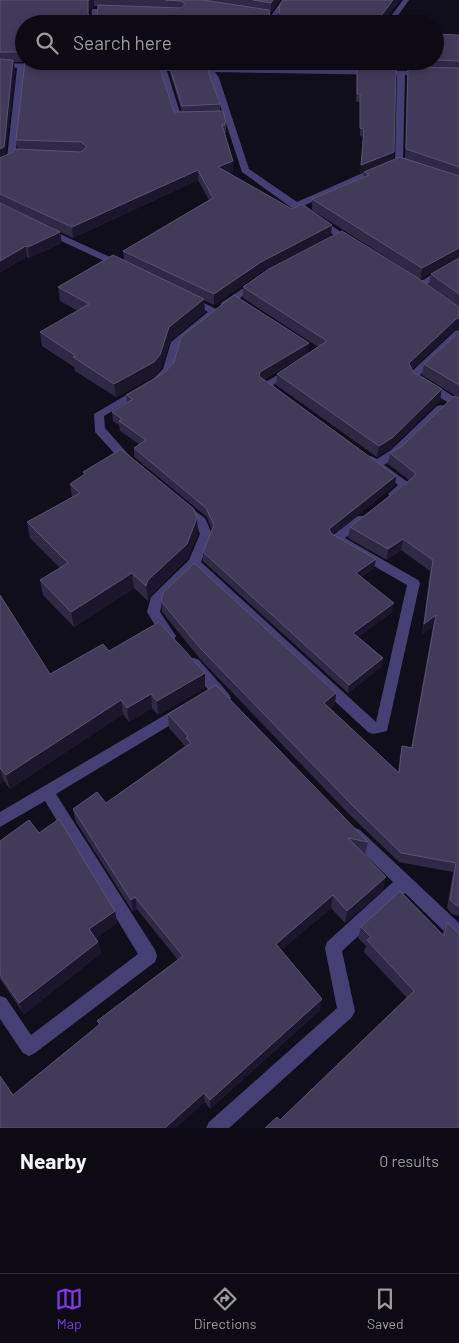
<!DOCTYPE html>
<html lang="en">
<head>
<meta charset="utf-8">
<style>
  :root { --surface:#0d0a14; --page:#1b1822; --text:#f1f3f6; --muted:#9a9aa0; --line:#2d2b34; --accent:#7c3aed }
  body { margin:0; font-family:Barlow,sans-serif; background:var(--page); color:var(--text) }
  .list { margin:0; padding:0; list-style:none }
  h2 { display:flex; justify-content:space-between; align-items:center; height:65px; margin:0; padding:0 20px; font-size:21px }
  h2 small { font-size:16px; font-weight:400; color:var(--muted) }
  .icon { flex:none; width:28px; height:28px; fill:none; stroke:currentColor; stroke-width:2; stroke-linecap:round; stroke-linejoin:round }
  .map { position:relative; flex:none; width:459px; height:1128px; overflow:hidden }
  .search { position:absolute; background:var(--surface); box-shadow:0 2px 8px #0003; left:15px; right:15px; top:15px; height:55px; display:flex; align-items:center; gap:12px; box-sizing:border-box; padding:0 18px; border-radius:28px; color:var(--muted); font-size:19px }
  .sheet { height:145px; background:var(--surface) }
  nav { display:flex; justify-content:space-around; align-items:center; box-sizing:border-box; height:70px; border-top:1px solid var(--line); background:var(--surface); font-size:14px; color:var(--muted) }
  nav a { display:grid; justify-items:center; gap:2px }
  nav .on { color:var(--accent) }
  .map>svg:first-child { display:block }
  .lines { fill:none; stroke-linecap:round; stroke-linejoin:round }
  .minor { fill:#453f74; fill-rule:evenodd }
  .wall { fill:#302946; fill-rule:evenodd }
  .shaded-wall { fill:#1c162d }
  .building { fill:#423a59; stroke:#595272 }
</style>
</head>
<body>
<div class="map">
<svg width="459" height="1128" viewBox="0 0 459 1128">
  <rect width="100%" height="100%" fill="#110e1b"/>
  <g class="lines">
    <g class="minor">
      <path d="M282,0h6l-11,16 1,8h-7v-8z"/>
      <path d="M403,0h6l-17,24h-7z"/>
      <path d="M92,9h22l3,2 -3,2 -17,-1v12h-6z"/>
      <path d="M203,61h6l3,6 247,5v4l-54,-1 -2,86 9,3v4h-6l-11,-6 2,-87 -182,-3 4,6 30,91 48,33 77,-34h6v4l-77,34 51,35v4l-3,1 -59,-38 -50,-36 -31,-94 -4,-7h-40l14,45h7l4,2 -14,3 -4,-2 -14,-48 -16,-1 -4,-2 4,-2 61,1z"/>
      <path d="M0,63l42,1 4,2 -4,2h-17l-10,91 -15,9v-6l7,-4 10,-90 -17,-1z"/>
      <path d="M45,227l80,37 2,2 -2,2h-6l-77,-36 -2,-2z"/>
      <path d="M459,258v7l-36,22 -3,1 -5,-3z"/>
      <path d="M257,279l5,3 -2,2 -33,23h-6v-4z"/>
      <path d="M190,296l30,15 -40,34 -7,25 -12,12h-8l-1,-2 11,-11 8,-27 37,-30 -21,-11v-4z"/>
      <path d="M459,330v8l-39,37 39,25v9l-47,-28 -3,-7 46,-43z"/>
      <path d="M290,368l5,3 -1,2 -21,12 7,7 -1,2h-8l-11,-9z"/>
      <path d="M140,387l4,1 1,2 -1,2 -40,24 1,12 30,34 -6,4 -4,-1 -30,-33 -1,-18z"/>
      <path d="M441,405l4,1 1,3 -1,3 -46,44 -15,9 28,20 -14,12h-8l-2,-3 10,-9 -33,-25 6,-4 6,3 14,-9 46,-44z"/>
      <path d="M185,504l20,14 7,16 -11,28 175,160 31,-137 -75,-43 -2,-3 2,-3 26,-20h8l2,3 -2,3 -21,16 73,42 2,3 -33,148 -14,3 -5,-2 -174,-161 -32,32 -2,9 16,24 -2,4 -5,1 -5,-1 -17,-28 4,-15 38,-37 11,-26 -4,-11 -17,-15z"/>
      <path d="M194,658l5,2 30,34 2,4 -2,4 -5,2 -5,-2 -30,-34 -2,-4 2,-4z"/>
      <path d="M182,705l5,2 2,4 -2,4 -131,79 99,156 2,6 -2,6 -120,91 -6,3 -6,-3 -23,-34v-23l6,2 25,37 107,-81 -93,-153 -45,26v-15z"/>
      <path d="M355,828l5,2 99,93v19l-6,-2 -48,-47 -63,58 13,60 -3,6 -123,111h-23l3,-6 128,-114 -12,-60 2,-6 66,-60 -43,-42 -3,-5 3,-5z"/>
    </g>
  </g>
  <g class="wall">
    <path d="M0,0h280l-9,12h-1v4h9v-9l121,-7 -19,24h-357v37h178v4l18,39v7l6,11v11h-1v1l8,27v10l-4,2 102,63 -70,36 -47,33 -10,-5 1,12 -35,29 -9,27 -6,8 -39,21 -41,-26 -1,-4 -32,-21 -2,-14 38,-21 -18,-10 -2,-14 66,-26 -1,-10 86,-51 -11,-20 -125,58 -73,-35zM94,6h4l-1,10h-7l-1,-1v-5zM14,62h11l-9,78 2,9 -5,3 -8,4 10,-86zM159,64l41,1h-31l1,8 12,39h-8z"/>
    <path d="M435,34l24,1v223l-39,21 -108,-69v-11l51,-22 1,-5 15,-7 -19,9 4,-37 -4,-1v-34h-4l1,-34 20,1 -21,-1v-7h79zM396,69h12l-1,8 -2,81 -12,2z"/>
    <path d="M220,61h132l-4,5h-80l-37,-3z"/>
    <path d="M0,203l62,40 -33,15 -2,-1z"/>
    <path d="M459,258v49l-30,-22 2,-11z"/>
    <path d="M243,287l216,20v22l-5,1 -42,39 1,3 27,28 -50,49 -13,8 -101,-72 1,-11 41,-27 -75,-49z"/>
    <path d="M459,332v66l-37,-23 2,-11z"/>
    <path d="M308,353l-45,27 133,96 -1,9 -62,50 41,33 -12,9 30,35 -34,25 25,21 -2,9 -33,26 -145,-132v-9l9,-22 -5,-13 -73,-60v-9l5,-4 -19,-13 -1,-6 -6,-4 -1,-9 15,-9 -1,-8z"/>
    <path d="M459,398v518l-7,-2 -5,-6 6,-36 -54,-10 -49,-47 -149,-155 -39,-48 -1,-11 175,92 -1,11 -5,4 68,64 2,-16 2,-10 9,2 22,-122 -11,9 8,-64 -29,-21 -14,10 -39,-22 2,-11 59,-47 -21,-16 2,-11 12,-7z"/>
    <path d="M83,472l115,62 -11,25 -37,37 -2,5 -14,-13 -60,39 -31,-32 -3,-15 20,-12 -30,-30 -3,-16 45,-25 -2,-13 14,-9z"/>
    <path d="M0,595l50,79 59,-23 96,22v15l-47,27 -6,-7 -23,14 -6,-8 -113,75 -6,-8 -4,3z"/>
    <path d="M168,714l200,128 -3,13h-1l19,35 -38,33 -14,-15 -50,42 39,60 -110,99 -5,-7 -192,-7 86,-70 -2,-4 81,-61 -41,-51 -4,3 -57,-90 -3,-13 33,-6 79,-57 -16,-18z"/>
    <path d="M39,833l76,78 2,12 -21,15 2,4 3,11 -77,61 -24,-35v-138z"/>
    <path d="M447,922l12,206 -179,-8 127,-122 -43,-46 2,-6 -8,-8 3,-11 81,7z"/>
  </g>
  <g class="shaded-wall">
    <path d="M89,0h5v6l-5,4v14l-1,-10v-13z"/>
    <path d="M273,0h7l-9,12v-9z"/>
    <path d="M393,0h7l-19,24h-6z"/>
    <path d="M13,60l2,10 -10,87 -5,4v-12z"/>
    <path d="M394,152l-1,8 -33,14 1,-9z"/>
    <path d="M233,161v10l-15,6v-10z"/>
    <path d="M198,170v10l-125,58 -1,-11z"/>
    <path d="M332,225l-1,11 -70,36 -47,33v-11l47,-32z"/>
    <path d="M60,232l2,11 -33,15 -1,-11z"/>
    <path d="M26,246l1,11 -27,16v-12z"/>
    <path d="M459,248v10l-39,21 2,-11z"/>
    <path d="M204,299l1,13 -35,29 -9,27 -6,8 -39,21 -2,-13 55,-57z"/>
    <path d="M459,318v10l-5,2 -47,44 2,-11 47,-44z"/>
    <path d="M309,343l-1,10 -48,28 -1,-5 1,-4z"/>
    <path d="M442,389l-2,11 -50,49 -13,8 2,-11z"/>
    <path d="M396,476l-1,9 -67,54 1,-10z"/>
    <path d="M197,518l1,16 -11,25 -37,37 -2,5 -2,-15 2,-6z"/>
    <path d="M403,539l-2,11 -14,10 1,-11z"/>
    <path d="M376,559l-2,9 -19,14 1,-9z"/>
    <path d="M132,573l2,15 -60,39 -3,-15z"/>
    <path d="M394,603l-2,9 -41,30 2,-9z"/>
    <path d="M436,615l-3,11 -11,9 2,-11z"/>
    <path d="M383,658l-2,9 -33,26 1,-8z"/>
    <path d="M205,673v15l-47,27 -1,-14z"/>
    <path d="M336,693l-1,11 -12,9 1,-10z"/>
    <path d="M151,694l1,14 -23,14 -2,-14z"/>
    <path d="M121,700l2,14 -113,75 -4,-14z"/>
    <path d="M0,769l4,12 -4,3z"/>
    <path d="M386,877l-3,13 -38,33 2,-12z"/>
    <path d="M333,895l-2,13 -57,48 2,-12z"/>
    <path d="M135,897l2,12 -4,3 -2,-12z"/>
    <path d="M115,911l2,12 -25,18 -3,-12z"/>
    <path d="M98,942l3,11 -77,61 -5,-11z"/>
    <path d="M322,999l-2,11 -110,99v-9z"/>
    <path d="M204,1093l1,9 -29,26h-11z"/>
  </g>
  <g class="building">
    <path d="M0,0h89l-1,1v13l2,2h7l1,-11 83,3 5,-4 -5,-3 -16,-1h38l66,10 1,6h10l-1,-9 4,-7h110l-18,24h-351v28h-24z"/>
    <path d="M253,0h20l-2,3z"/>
    <path d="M435,34l24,1v26l-24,-1z"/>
    <path d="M0,59l13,1 -9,87 -4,2z"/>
    <path d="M25,61l133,1 16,50 49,-1 3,11 -2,1 1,2h-3l11,36 -15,6 74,42 10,-5 30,21 -71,37 -47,32 -91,-43 90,-53 -15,-28 -126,57 -72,-33v-36l13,-6 2,-3 66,3 6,-5 -6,-5 -65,-2z"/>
    <path d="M169,65h37l14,39 -38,2z"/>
    <path d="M408,67l51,1v99l-53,-18z"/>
    <path d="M357,68l39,1 -2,83 -33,13 3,-36 -4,-1v-34h-3z"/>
    <path d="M400,157l59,19v72l-37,20 -110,-69 57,-24 -5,-3z"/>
    <path d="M0,203l60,29 -32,15 -2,-1 -26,15z"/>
    <path d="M342,231l76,47 41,29v11l-3,1 -47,44 4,9 29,17 -50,49 -13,8 -102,-72 50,-33 -84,-54 26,-18z"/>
    <path d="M113,255l91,44 -35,28 -9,28 -6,7 -40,22 -41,-27 3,-1 -36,-24 49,-28 -31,-17z"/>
    <path d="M459,258v36l-28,-20z"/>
    <path d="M234,295l75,48 -49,29 -1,4 137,100 -67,53 3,5 44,25 -20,14 38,30 -41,30 30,25 -34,27 -146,-133 11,-27 -8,-17 -72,-60 12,-8 -27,-19 3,-2 -10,-7 21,-13 -7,-4 38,-22 10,-11 7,-25z"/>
    <path d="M459,332v53l-35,-21z"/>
    <path d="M454,396l5,2v508l-3,-1 -6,-5 6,-37 -55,-10 -49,-48 -151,-156 -40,-48 2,-8 31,-30 142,130 -12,10 75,70 3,-27 10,2 24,-133 -12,9 9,-64 -30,-21 -15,10 -38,-22 65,-51v-3l-25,-20 12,-7z"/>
    <path d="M121,449l73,60 3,9 -10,26 -39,36 -2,6 -14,-13 -61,39 -31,-32 28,-17 -41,-41 53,-29 -10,-9 15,-10 -2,-2z"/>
    <path d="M0,595l50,79 53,-30 6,7 50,-29 46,51 -48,28 -6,-7 -24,14 -6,-8 -115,75 -6,-7z"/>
    <path d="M216,685l152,157 -20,-4 38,39 -39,34 -14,-16 -57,49 46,55 -112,101 -6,-7 -39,35h-165v-52l13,19 87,-71 -3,-3 86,-65 -48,-59 -4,3 -58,-91 24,-17 9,11 85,-60 -5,-5 2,-2 -20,-22z"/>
    <path d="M59,819l56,92 -26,18 9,13 -79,61 -19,-28v-134l29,-21 10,13z"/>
    <path d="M400,891l44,45 3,-14 12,12v194h-194l12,-11 3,3 134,-129 -47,-51 4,-3 -10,-10z"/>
  </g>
</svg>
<div class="search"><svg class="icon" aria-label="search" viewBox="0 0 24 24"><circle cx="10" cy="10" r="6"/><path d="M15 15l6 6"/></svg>Search here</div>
</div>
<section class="sheet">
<h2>Nearby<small>0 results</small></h2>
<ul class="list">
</ul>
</section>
<nav>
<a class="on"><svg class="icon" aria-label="map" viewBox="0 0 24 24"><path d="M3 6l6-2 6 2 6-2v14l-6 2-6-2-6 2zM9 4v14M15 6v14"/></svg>Map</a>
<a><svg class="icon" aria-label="directions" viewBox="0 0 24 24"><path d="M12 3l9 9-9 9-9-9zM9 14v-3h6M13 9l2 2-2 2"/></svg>Directions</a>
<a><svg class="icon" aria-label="saved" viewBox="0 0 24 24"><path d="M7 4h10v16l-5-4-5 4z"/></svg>Saved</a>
</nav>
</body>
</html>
